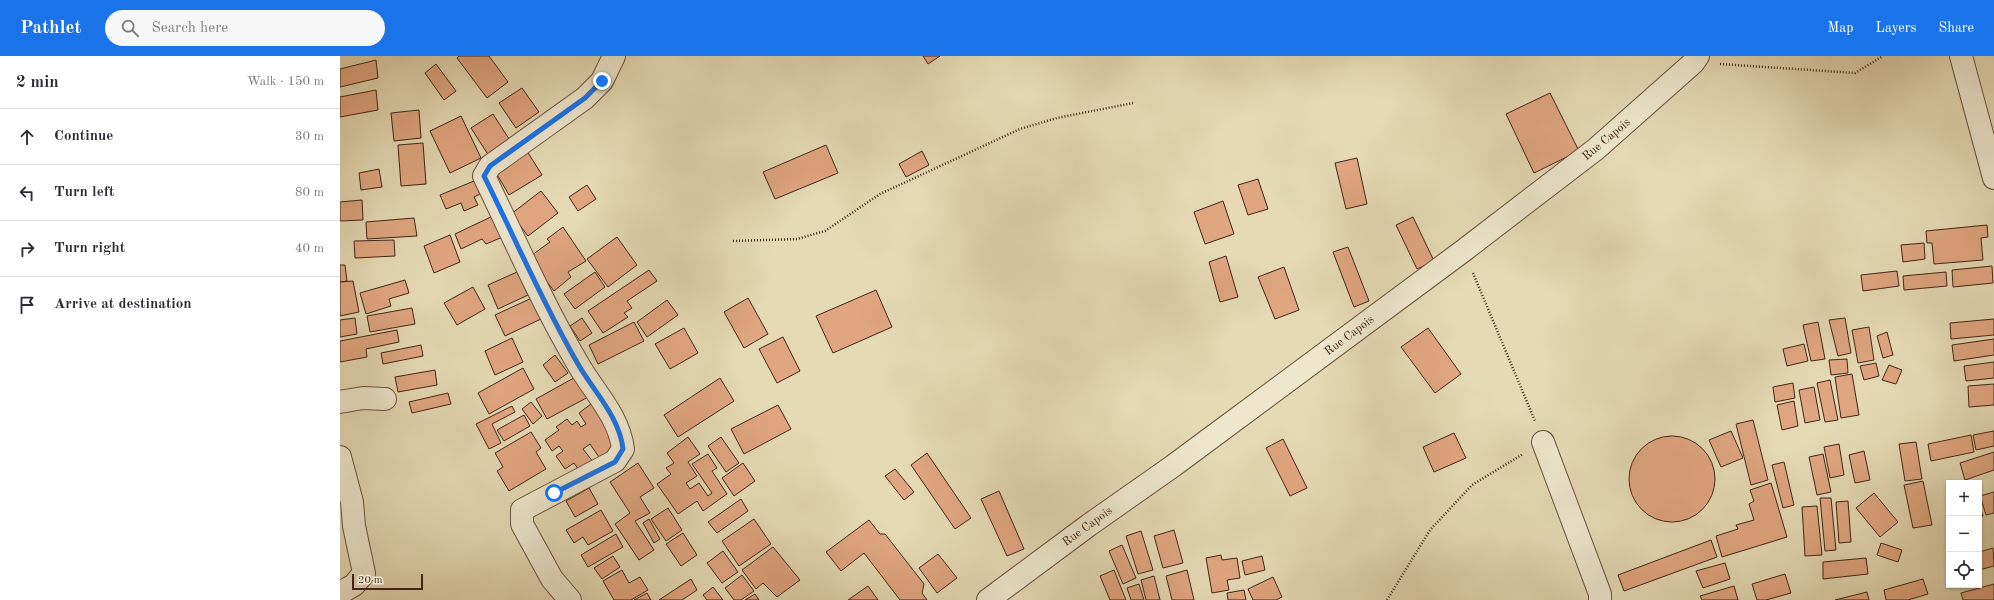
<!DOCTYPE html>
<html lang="en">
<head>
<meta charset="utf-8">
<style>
  :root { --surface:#fff; --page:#f7f7f7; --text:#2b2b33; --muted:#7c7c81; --line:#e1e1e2; --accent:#1a73e8 }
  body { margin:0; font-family:"Old Standard TT",serif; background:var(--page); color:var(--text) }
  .controls { position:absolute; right:12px; bottom:12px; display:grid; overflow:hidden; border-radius:0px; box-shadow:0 1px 3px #0004 }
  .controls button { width:36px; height:36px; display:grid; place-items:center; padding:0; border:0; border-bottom:1px solid var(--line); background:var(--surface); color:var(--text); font:20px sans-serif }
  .scale { position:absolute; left:12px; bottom:10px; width:71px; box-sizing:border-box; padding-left:4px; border:2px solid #432515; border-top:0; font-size:11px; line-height:14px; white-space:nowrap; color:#432515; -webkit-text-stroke:3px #eee7ce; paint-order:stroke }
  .stop { position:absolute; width:12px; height:12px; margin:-9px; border:3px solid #1a73e8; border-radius:50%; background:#fff }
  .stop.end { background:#1a73e8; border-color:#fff; box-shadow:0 1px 4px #0008 }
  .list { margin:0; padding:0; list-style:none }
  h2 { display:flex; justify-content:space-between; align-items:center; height:52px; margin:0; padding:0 16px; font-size:17px }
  h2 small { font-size:13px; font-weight:400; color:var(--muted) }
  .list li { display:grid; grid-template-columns:26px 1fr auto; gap:12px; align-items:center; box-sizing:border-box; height:56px; padding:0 16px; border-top:1px solid var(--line) }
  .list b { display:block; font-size:15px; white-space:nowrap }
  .list em { font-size:13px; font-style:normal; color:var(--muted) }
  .icon { flex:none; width:22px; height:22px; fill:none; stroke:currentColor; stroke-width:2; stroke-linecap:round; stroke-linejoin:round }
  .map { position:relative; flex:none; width:1654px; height:544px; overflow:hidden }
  header { display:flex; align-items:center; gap:24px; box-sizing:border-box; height:56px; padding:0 20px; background:var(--accent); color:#fff }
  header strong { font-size:19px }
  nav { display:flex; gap:22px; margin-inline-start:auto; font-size:14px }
  .search { width:280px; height:36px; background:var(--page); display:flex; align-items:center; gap:10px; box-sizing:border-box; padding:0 14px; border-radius:22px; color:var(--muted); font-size:15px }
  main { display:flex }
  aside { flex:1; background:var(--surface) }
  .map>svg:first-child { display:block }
  .building { fill:#e0a681; stroke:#432515 }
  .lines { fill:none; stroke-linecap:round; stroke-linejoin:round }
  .minor-casing { stroke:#6c523d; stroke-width:24 }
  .path { stroke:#432515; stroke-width:2.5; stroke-dasharray:1 2; stroke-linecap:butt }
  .minor { stroke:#eee7ce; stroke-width:22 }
  .route { stroke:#1a73e8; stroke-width:5 }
  .labels { text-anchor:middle; stroke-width:3; stroke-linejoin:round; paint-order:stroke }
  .street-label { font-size:12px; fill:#432515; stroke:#eee7ce }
</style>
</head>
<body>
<header>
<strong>Pathlet</strong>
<div class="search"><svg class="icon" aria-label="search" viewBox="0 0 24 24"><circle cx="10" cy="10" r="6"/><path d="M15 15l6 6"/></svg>Search here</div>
<nav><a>Map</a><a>Layers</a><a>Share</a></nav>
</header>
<main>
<aside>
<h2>2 min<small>Walk · 150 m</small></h2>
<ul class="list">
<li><svg class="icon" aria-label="ahead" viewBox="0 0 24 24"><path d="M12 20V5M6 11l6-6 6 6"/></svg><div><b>Continue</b></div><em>30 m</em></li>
<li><svg class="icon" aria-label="left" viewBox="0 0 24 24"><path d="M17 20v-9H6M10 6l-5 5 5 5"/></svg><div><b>Turn left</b></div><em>80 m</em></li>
<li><svg class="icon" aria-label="right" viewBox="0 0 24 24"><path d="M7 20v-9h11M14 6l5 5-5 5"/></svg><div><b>Turn right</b></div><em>40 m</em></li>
<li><svg class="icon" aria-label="arrive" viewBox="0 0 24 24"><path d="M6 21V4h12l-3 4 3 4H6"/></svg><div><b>Arrive at destination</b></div></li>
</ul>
</aside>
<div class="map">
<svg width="1654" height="544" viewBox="0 0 1654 544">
  <rect width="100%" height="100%" fill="#e5dab4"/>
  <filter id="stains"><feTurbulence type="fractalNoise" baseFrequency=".005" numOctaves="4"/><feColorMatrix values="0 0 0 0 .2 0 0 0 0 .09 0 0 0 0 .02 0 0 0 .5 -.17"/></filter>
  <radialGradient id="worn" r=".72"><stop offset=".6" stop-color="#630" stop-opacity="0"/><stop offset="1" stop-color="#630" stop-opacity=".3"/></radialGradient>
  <g class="building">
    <path d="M119,0h30l19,26 -21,16 -30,-40z"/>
    <path d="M583,0h17l-12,8z"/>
    <path d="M36,4l2,18 -38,9v-18z"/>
    <path d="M96,8l20,27 -12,9 -19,-27z"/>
    <path d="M182,32l17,24 -23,16 -17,-25z"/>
    <path d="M36,34l2,20 -38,7v-20z"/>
    <path d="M1210,37l29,58 -45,22 -28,-59z"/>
    <path d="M79,54l2,28 -27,3 -3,-28z"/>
    <path d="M153,58l18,28 -22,14 -18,-28z"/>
    <path d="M121,60l20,42 -31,15 -20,-42z"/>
    <path d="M83,87l3,41 -25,2 -3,-41z"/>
    <path d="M486,89l12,28 -63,26 -12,-27z"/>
    <path d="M187,95l15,24 -33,20 -14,-24z"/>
    <path d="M582,95l7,14 -23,12 -7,-13z"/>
    <path d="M1017,102l10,46 -21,5 -11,-46z"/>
    <path d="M39,113l3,18 -21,3 -2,-17z"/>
    <path d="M918,123l10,30 -20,6 -10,-30z"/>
    <path d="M134,125l6,13 -6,3 4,8 -14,6 -3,-8 -15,6 -6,-14z"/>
    <path d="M247,129l9,14 -18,12 -9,-14z"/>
    <path d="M201,135l17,22 -30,23 -17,-22z"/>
    <path d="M22,144l1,20 -23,1v-19z"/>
    <path d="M883,145l11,33 -29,10 -11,-32z"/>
    <path d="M155,159l10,21 -19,8 -4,-5 -21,10 -6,-15z"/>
    <path d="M1073,161l21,44 -17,8 -21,-44z"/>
    <path d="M74,162l3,18 -50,3 -1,-17z"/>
    <path d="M1647,169l1,12 -7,1 2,22 -49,4 -2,-21h-5l-1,-12z"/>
    <path d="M223,171l23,34 -18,11 3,5 -17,14 -12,-16 -10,-20 18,-13 -3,-3z"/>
    <path d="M110,179l10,27 -26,11 -10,-27z"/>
    <path d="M277,181l20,28 -29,22 -21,-28z"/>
    <path d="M54,184l1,16 -40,2 -1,-17z"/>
    <path d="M1584,187l1,16 -22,3 -2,-17z"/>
    <path d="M1008,191l21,54 -15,6 -21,-55z"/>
    <path d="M886,200l12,41 -18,5 -11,-40z"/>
    <path d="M0,209h5l2,16 -7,1z"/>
    <path d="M1652,210l1,17 -40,4 -1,-17z"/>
    <path d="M944,211l15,43 -24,9 -17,-42z"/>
    <path d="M309,214l8,11 -30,20 5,7 -8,5 4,4 -25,16 -15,-22z"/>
    <path d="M1557,215l2,15 -36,5 -2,-16z"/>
    <path d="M177,216l11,23 -30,14 -10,-24z"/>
    <path d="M255,216l10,15 -30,22 -11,-15z"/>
    <path d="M1606,216l1,14 -43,4 -1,-14z"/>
    <path d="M65,224l4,13 -20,6 2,7 -25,8 -6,-21z"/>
    <path d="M13,225l6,31 -19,4v-34z"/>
    <path d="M133,231l12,22 -28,16 -13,-22z"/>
    <path d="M536,234l16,37 -59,26 -17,-37z"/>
    <path d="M194,241l9,21 -38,18 -10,-21z"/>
    <path d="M408,242l20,36 -24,14 -20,-36z"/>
    <path d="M327,244l11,15 -31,22 -10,-15z"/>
    <path d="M72,252l3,16 -45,8 -3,-16z"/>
    <path d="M15,262l2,16 -17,3v-17z"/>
    <path d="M242,262l10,15 -12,8 -10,-15z"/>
    <path d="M1505,262l6,35 -13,3 -9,-36z"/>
    <path d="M1654,263v16l-43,4 -1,-16z"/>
    <path d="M294,266l10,19 -46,23 -9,-19z"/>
    <path d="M1478,266l7,37 -14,2 -8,-36z"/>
    <path d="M1529,271l5,33 -16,3 -6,-33z"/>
    <path d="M344,272l14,25 -28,16 -15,-25z"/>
    <path d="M1088,272l33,46 -26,19 -34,-46z"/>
    <path d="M57,274l2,12 -33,7 1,8 -27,5v-21z"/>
    <path d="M1547,276l6,23 -10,3 -6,-22z"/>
    <path d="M443,281l17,34 -23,12 -18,-34z"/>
    <path d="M172,282l11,24 -28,13 -10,-24z"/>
    <path d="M1654,283v16l-40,6 -2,-16z"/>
    <path d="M1464,288l4,17 -21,5 -4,-17z"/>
    <path d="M81,289l2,11 -40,8 -2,-11z"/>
    <path d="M215,299l13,18 -13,9 -12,-17z"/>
    <path d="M1507,303l1,14 -17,2 -2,-15z"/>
    <path d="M1654,306v16l-28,3 -2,-15z"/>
    <path d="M1536,307l3,13 -15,4 -4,-14z"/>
    <path d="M1549,309l13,5 -6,14 -14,-4z"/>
    <path d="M183,312l11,21 -45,25 -11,-21z"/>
    <path d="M95,314l2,15 -39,7 -3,-15z"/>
    <path d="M241,318l11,21 -45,24 -11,-20z"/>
    <path d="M1512,318l7,41 -18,3 -6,-41z"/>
    <path d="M380,322l14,23 -56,36 -14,-22z"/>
    <path d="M1490,324l8,40 -13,2 -8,-39z"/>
    <path d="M1453,327l2,15 -20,4 -2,-15z"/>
    <path d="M1654,328v21l-25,2 -1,-21z"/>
    <path d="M1474,331l6,33 -15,3 -6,-33z"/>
    <path d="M108,337l3,11 -39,9 -3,-11z"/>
    <path d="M1454,345l4,25 -16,4 -5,-25z"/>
    <path d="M191,346l11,14 -9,8 -11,-15z"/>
    <path d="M251,348l29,42 -19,14 -11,-16 -7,5 11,14 -13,10 -7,-10 -9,6 -9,-13 7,-5 -4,-5 -7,5 -7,-11 14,-10 -3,-3 11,-8 5,6 5,-4 4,6 5,-3 -7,-11z"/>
    <path d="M438,349l13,24 -47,25 -13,-25z"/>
    <path d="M172,350l3,6 -23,12 9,19 -12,6 -13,-25z"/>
    <path d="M184,359l6,11 -26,15 -7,-11z"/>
    <path d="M1413,364l15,60 -17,5 -15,-61z"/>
    <path d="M1391,375l12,27 -22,9 -12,-27z"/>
    <path d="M1654,375v15l-18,4 -3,-15z"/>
    <path d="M191,376l10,16 -5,4 10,17 -37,22 -12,-20 6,-4 -8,-14z"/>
    <path d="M1114,377l12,25 -32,14 -11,-25z"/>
    <path d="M1631,379l3,17 -43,9 -3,-17z"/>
    <circle cx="1332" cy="423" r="43"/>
    <path d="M348,381l12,17 -12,8 9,14 -11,7 4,6 9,-6 9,13 4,-3 -20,-29 16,-10 9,14 -5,3 15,23 -24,17 -6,-10 -19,13 -21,-30 14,-10 -5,-6 8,-5 -7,-10z"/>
    <path d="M381,381l18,26 -13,9 -18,-26z"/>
    <path d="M943,383l24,49 -17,8 -24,-48z"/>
    <path d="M1576,386l6,37 -17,2 -6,-37z"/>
    <path d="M1499,388l5,31 -14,3 -6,-31z"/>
    <path d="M1524,395l6,29 -15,3 -6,-28z"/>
    <path d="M1654,396v18l-29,10 -5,-17z"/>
    <path d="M587,397l44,65 -16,11 -44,-64z"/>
    <path d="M1483,398l8,38 -14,3 -8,-38z"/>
    <path d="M1444,406l10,43 -11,3 -11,-43z"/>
    <path d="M298,407l16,25 -14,9 10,16 -15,8 19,29 -15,10 -24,-36 15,-11 -20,-31z"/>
    <path d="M403,407l12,18 -21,15 -12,-18z"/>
    <path d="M555,413l19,23 -10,8 -19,-24z"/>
    <path d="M1583,425l9,44 -19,3 -9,-43z"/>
    <path d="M1431,427l16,54 -65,20 -6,-21 22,-7 -2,-4 18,-5 -5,-16 5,-3 -4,-11z"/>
    <path d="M249,432l9,16 -23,13 -9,-16z"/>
    <path d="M659,435l25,58 -17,7 -26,-57z"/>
    <path d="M1654,436v21l-8,2 -6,-19z"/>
    <path d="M1534,437l24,29 -18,15 -24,-29z"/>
    <path d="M1480,442h11l5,52 -11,1z"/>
    <path d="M401,443l7,12 -31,22 -9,-11z"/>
    <path d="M1508,445l3,41 -12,1 -3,-41z"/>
    <path d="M1639,448l4,12 -4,1z"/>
    <path d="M1477,450l5,49 -17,1 -3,-49z"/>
    <path d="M328,452l14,22 -16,11 -15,-22z"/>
    <path d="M261,454l12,21 -25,14 -5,-8 -9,6 -8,-13z"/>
    <path d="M309,463l11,20 -6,4 -11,-20z"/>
    <path d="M414,463l17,25 -32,22 -17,-25z"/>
    <path d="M529,464l11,14h5l39,50 -2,9 5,7h-27l-36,-47 -23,18 -15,-19z"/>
    <path d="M834,474l9,33 -20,5 -9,-32z"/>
    <path d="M801,475l12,39 -15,4 -12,-38z"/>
    <path d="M343,477l14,22 -16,11 -15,-22z"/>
    <path d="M276,478l7,13 -35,20 -7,-12z"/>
    <path d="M1371,484l6,17 -93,34 -6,-16z"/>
    <path d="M1541,487l21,7 -4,12 -21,-7z"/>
    <path d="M782,489l14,33 -13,6 -14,-33z"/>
    <path d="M433,491l27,33 -23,17 -14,-14 -7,6 -14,-19z"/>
    <path d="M1653,492l1,18 -15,4v-18z"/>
    <path d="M383,495l15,21 -16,11 -15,-20z"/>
    <path d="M598,498l19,24 -20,15 -18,-25z"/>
    <path d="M881,499l1,5 15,-2 3,20 -13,2 2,10 -17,3 -6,-35z"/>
    <path d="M273,500l7,11 -18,12 -8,-11z"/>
    <path d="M922,500l3,14 -20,5 -3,-14z"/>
    <path d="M1526,502l2,16 -45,5v-17z"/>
    <path d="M1385,507l5,16 -27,9 -7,-17z"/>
    <path d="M282,514l7,13 11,-6 8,13 -17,10h-17l-11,-19z"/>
    <path d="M774,514l12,30h-16l-10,-24z"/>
    <path d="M847,514l7,30h-22l-6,-24z"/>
    <path d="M1445,518l6,19 -25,7h-9l-5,-16z"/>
    <path d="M402,519l12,16 -13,9h-7l-9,-12z"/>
    <path d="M814,520l6,24h-14l-5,-20z"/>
    <path d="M933,521l9,20 -6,3h-23l-5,-11z"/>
    <path d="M351,523l6,11 -15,10h-23z"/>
    <path d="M1583,523l5,15 -20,6h-22l-2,-10z"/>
    <path d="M799,528l5,16h-13l-4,-12z"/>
    <path d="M1654,528v16h-31l-2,-7z"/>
    <path d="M528,530l10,14h-30z"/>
    <path d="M1394,530l4,14h-36l-2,-4z"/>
    <path d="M373,531l10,13h-16l-4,-5z"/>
    <path d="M904,534l2,10h-18l-1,-7z"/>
    <path d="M1527,536l2,8h-34z"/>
    <path d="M307,537l4,7h-17z"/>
    <path d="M415,538l4,6h-14z"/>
  </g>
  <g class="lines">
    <g class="minor-casing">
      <g id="minor">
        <path d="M1621,0l33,122"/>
        <path d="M0,346l23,-4 22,1"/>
        <path d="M1203,386l57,152v6"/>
        <path d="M0,401l12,45 2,24 10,47 -10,12 -14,8"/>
        <path d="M230,544l-18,-21 -30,-55v-14l93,-49 8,-12c-4,-33 -29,-57 -45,-85 -35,-59 -64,-126 -94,-188l6,-10 95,-68 17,-17 12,-25"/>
        <path d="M648,544l101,-75 84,-59 290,-215 133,-102 97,-86 5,-7"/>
      </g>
    </g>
    <g class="path">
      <path d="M1380,8l135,9 28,-17"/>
      <path d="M393,185l64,-2 28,-8 55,-37 140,-65 37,-11 76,-15"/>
      <path d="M1133,217l62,148"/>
      <path d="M1047,544l43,-70 42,-45 51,-31"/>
    </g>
    <use href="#minor" class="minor"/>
  </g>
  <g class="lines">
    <path class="route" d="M214,437l61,-31 8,-13c-4,-33 -29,-57 -45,-85 -35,-60 -63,-126 -94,-188l6,-10 95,-68 17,-17"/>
  </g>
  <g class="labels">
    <g class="street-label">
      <text transform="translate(1266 83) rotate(-40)" y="4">Rue Capois</text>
      <text transform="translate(1009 279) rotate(-37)" y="4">Rue Capois</text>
      <text transform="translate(747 470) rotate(-36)" y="4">Rue Capois</text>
    </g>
  </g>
  <rect width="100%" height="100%" filter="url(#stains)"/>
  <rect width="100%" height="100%" fill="url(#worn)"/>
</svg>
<div class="controls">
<button>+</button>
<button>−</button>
<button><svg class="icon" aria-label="locate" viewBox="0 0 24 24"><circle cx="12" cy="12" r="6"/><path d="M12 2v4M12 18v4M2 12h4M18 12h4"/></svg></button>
</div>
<div class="scale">20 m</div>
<div class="stop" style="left:214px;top:437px"></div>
<div class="stop end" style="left:262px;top:25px"></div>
</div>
</main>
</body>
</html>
